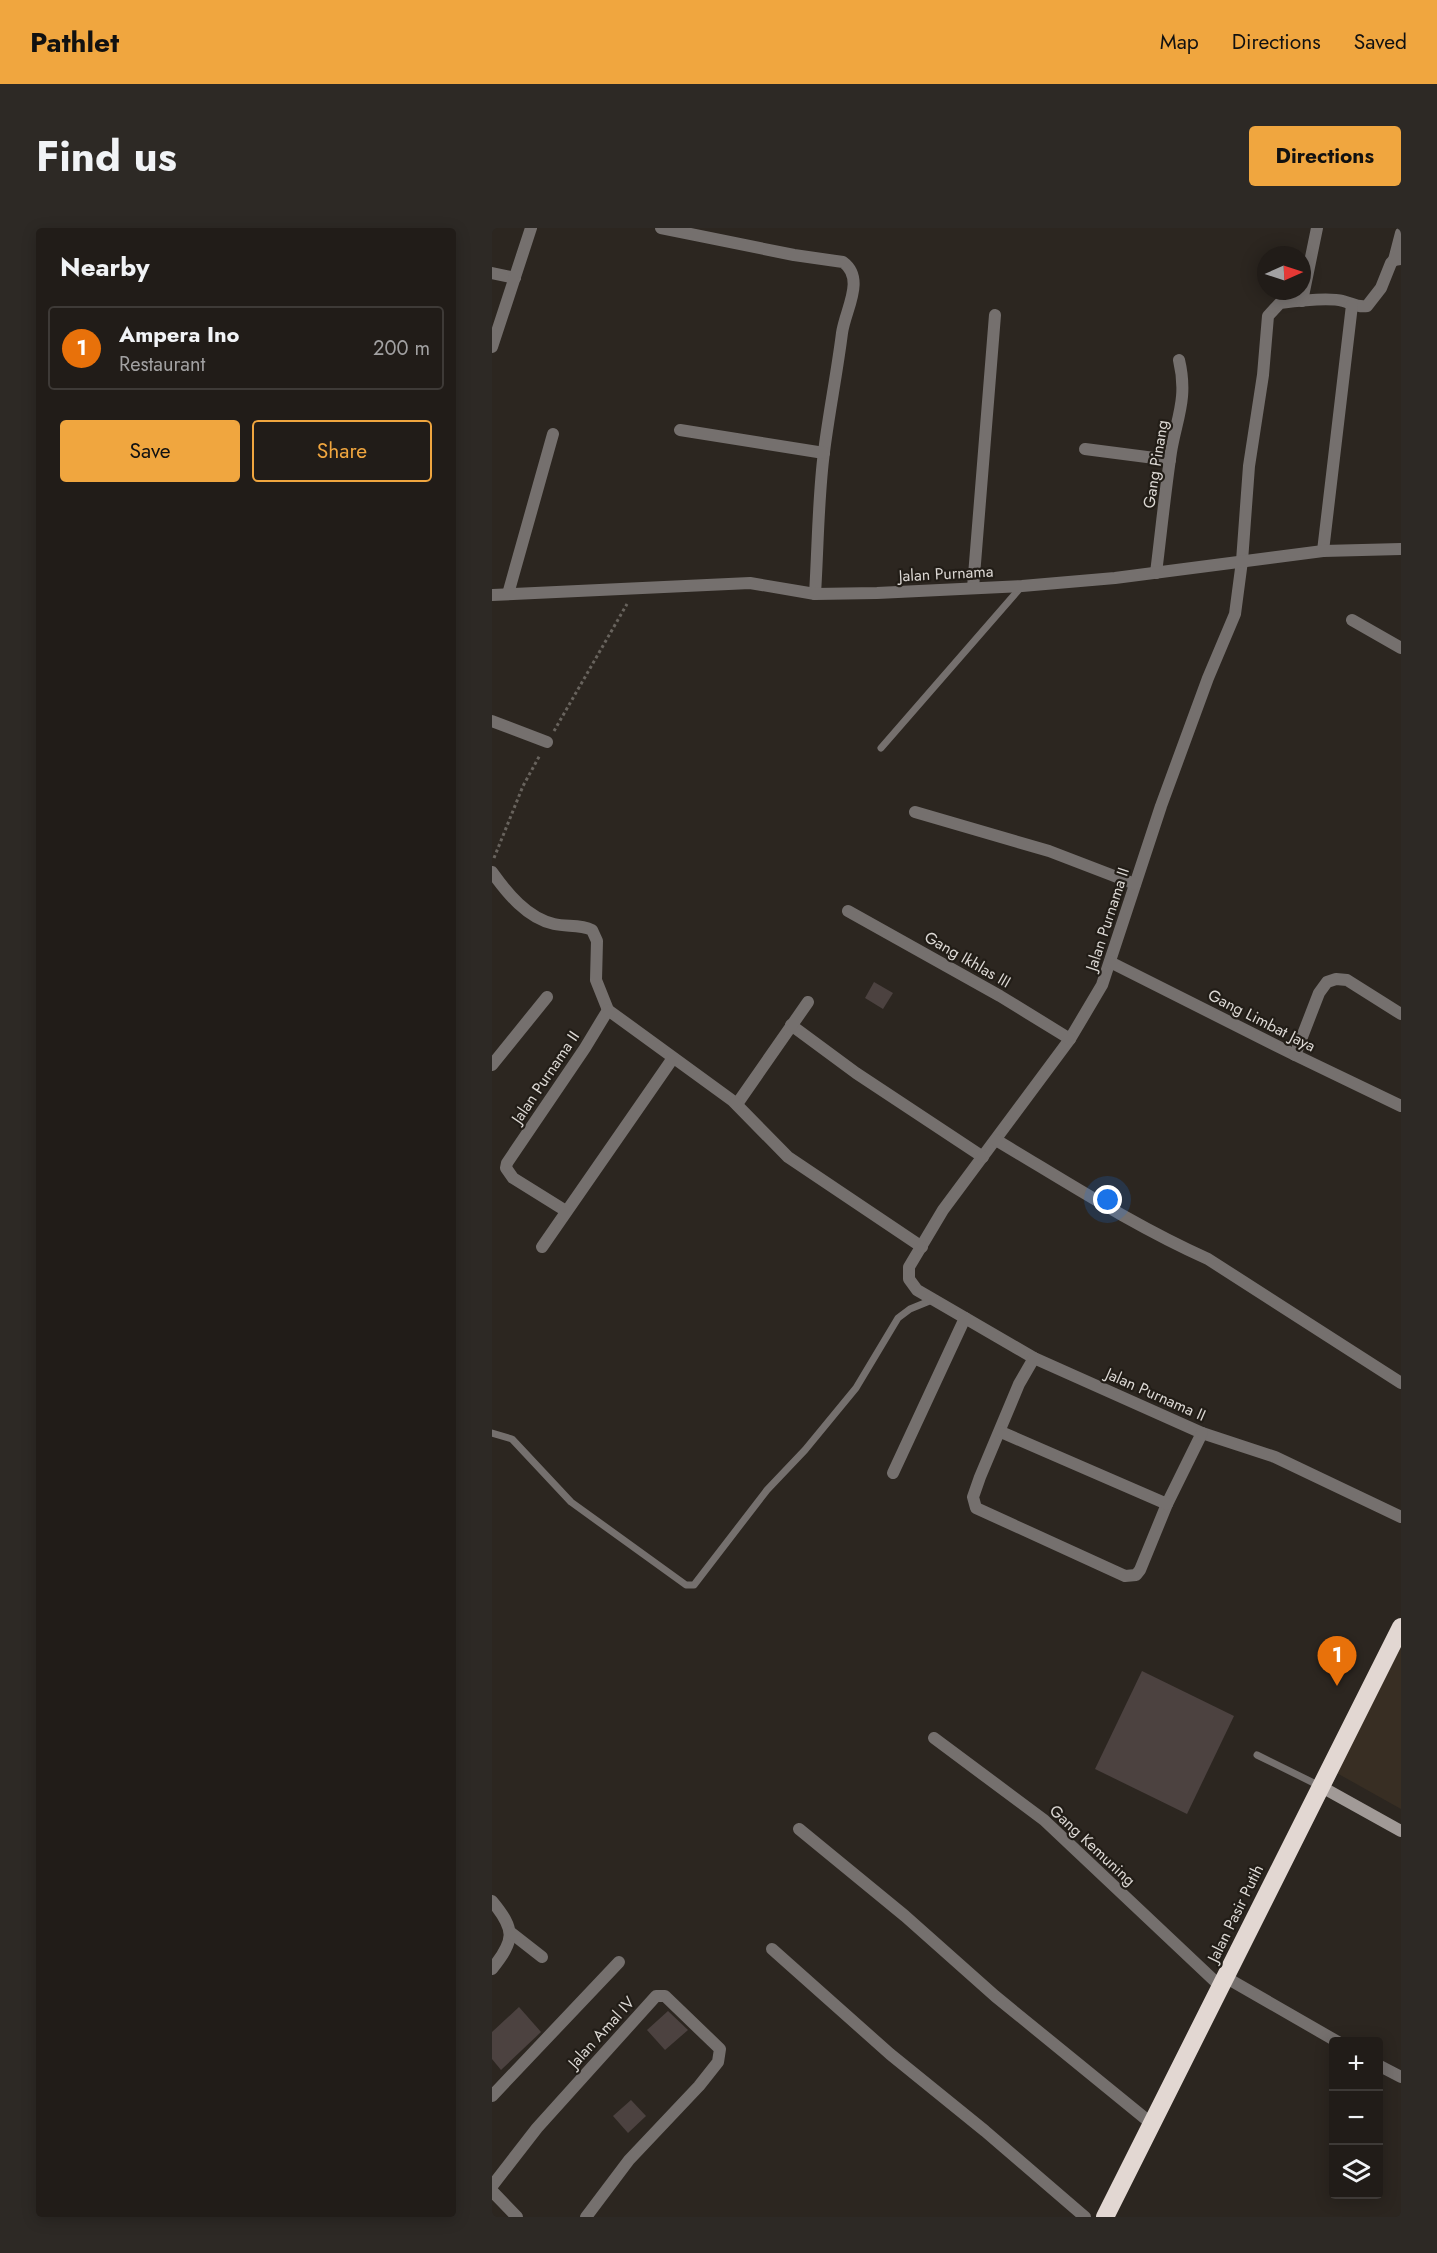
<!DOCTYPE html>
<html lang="en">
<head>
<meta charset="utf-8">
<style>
  :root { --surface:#211c18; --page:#2d2925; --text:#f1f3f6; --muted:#a2a1a2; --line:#3e3a37; --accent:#f0a63f }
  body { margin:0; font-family:Jost,sans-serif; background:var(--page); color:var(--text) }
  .controls { position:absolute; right:18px; bottom:18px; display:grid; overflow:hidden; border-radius:6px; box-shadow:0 3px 15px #0003 }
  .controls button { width:54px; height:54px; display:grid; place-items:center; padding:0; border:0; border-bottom:2px solid var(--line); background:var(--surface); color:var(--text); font:30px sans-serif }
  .compass { position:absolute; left:765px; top:18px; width:54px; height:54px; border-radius:50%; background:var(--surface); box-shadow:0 3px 15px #0003; rotate:87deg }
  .you { position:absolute; left:616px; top:972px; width:21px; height:21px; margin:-15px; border:4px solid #fff; border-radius:50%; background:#1a73e8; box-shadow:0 0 0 9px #1a73e833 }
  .badge { display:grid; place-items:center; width:39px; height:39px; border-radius:50%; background:var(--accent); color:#fff; font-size:20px; font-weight:700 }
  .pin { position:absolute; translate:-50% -50px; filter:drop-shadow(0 2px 3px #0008) }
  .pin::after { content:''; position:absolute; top:32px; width:21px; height:18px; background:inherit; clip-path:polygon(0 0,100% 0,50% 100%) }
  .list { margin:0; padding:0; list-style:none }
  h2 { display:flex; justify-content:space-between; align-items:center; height:78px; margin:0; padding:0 24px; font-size:26px }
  h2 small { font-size:20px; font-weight:400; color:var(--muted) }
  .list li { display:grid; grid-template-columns:39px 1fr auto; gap:18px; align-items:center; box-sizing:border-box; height:84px; margin:0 12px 12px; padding:0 12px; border:2px solid var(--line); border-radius:6px }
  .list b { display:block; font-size:22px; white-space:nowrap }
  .list p { margin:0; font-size:20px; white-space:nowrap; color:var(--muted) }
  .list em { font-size:20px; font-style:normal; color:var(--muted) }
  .actions { display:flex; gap:12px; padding:18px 24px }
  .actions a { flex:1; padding:14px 0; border:2px solid var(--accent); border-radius:6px; text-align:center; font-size:21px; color:var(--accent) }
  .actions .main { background:var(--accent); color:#111 }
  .icon { flex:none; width:33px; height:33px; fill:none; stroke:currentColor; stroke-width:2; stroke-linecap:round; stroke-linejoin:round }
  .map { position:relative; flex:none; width:909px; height:1989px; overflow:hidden; border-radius:6px }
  header { display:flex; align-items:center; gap:36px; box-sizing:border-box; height:84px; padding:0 30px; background:var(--accent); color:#111 }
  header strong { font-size:28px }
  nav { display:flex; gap:33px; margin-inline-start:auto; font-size:21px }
  .intro { display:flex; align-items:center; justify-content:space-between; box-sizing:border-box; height:144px; padding:0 36px }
  h1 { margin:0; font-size:42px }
  .button { padding:15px 27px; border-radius:6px; background:var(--accent); color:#111; font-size:21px; font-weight:700 }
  main { display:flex; gap:36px; padding:0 36px }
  aside { flex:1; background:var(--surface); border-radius:6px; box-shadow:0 3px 15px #0003 }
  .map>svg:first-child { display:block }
  .built { fill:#382e23 }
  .building { fill:#4c4240 }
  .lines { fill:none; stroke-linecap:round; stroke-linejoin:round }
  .path { stroke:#68635d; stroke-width:3; stroke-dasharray:3 3; stroke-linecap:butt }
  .lane { stroke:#75706e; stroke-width:7 }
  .street { stroke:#75706e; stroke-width:12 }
  .secondary { stroke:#a19a97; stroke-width:12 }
  .highway { stroke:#e2d7d2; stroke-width:18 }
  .labels { text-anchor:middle; stroke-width:4.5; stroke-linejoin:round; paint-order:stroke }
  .street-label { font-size:16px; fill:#dcd8d4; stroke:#221d17 }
</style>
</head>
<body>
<header>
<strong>Pathlet</strong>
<nav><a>Map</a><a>Directions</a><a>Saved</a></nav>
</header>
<div class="intro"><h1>Find us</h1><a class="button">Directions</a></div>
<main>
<aside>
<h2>Nearby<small></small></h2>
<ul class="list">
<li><span class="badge" style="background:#e8710a">1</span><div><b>Ampera Ino</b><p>Restaurant</p></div><em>200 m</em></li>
</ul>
<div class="actions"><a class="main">Save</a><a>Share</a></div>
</aside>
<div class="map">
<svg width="909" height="1989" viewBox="0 0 909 1989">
  <rect width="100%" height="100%" fill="#2c2620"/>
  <path class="built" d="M909,1419v162l-66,-37z"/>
  <g class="building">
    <path d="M382,754l19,11 -10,16 -18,-11z"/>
    <path d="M650,1443l92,45 -47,98 -92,-45z"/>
    <path d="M27,1779l22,25 -40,38 -9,-11v-27z"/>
    <path d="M176,1783l20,19 -23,20 -18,-20z"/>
    <path d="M139,1872l15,16 -18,17 -15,-17z"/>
  </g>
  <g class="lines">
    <g class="path">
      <path d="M62,503l73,-127"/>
      <path d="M2,630l29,-72 17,-31"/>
    </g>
    <g class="lane">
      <path d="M389,520l141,-162"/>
      <path d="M0,1205l20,6 59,63 115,83h8l73,-95 38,-40 51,-62 42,-70 12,-9 22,-9"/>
      <path d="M765,1527l63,31"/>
    </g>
    <g class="street">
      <path d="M169,0l133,27 49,7c23,17 2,48 -1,71 -5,40 -13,79 -18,119 -6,46 -6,95 -9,142"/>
      <path d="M909,31l-7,1 -3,3 -10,25 -14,18c-10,2 -15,-3 -24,-5 -15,-4 -47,0 -63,2l-12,13 -5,59 -14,91 -7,95 -7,53 -27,64 -47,128 -59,179 -32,54 -127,171 -34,57v12l8,11 117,68 168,75 73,24 126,60"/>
      <path d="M902,32l7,-27"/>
      <path d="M0,45l23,5"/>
      <path d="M810,73l15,-73"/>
      <path d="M0,119l39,-119"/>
      <path d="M188,202l144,23"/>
      <path d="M593,221l85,11"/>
      <path d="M831,323l29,-246"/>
      <path d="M664,345c5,-40 9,-81 15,-121 6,-35 17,-54 8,-92"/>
      <path d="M481,360l22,-273"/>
      <path d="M16,366l45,-160"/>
      <path d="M0,367l258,-12 65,11 62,-1 145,-7 93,-8 208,-27 78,-2"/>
      <path d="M860,392l49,28"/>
      <path d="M0,493l55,21"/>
      <path d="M423,584l134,39 86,33"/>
      <path d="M0,644c15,21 35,46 62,52 13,3 26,0 38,6l5,11 -1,39 12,30"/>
      <path d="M356,683l152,85 70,43"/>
      <path d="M618,734l185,93 106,51"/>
      <path d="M299,797l65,48 127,84"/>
      <path d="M803,827l24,-62 8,-11 9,-3 11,1 54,34"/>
      <path d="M0,837l55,-68"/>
      <path d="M245,876l71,-102"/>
      <path d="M504,912c69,41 138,86 212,119l193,124"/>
      <path d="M74,983l-53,-33 -7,-10 1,-5 78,-115 23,-38 125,91 55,56 134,90"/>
      <path d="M50,1019l131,-189"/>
      <path d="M542,1130l-15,26 -39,93 -7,20 3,11 149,68 11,-1 4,-5 27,-66 35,-71"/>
      <path d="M509,1204l166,72"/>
      <path d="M401,1245l72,-155"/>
      <path d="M442,1510l110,82 176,166"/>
      <path d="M307,1601l106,87 90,80 157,128"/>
      <path d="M0,1673c24,29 23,39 0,68"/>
      <path d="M18,1704l32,25"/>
      <path d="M280,1721l118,105 95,77 100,86"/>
      <path d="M733,1749l113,65"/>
      <path d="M886,1837l23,12"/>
      <path d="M0,1868l127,-134"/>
      <path d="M0,1958l45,-58 119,-132h9l55,53 -2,13 -19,24 -70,74 -43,57"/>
      <path d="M0,1963l25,26"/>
    </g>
    <path class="secondary" d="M828,1558l81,45"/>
    <path class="highway" d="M613,1989l296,-590"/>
  </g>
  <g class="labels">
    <g class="street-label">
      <text transform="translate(663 236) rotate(-81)" y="6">Gang Pinang</text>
      <text transform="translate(454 345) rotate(-3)" y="6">Jalan Purnama</text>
      <text transform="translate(615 691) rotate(-72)" y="6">Jalan Purnama II</text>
      <text transform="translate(476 731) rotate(30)" y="6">Gang Ikhlas III</text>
      <text transform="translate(770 792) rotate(27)" y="6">Gang Limbat Jaya</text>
      <text transform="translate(53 849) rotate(-56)" y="6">Jalan Purnama II</text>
      <text transform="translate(664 1166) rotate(24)" y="6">Jalan Purnama II</text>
      <text transform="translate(601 1617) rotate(43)" y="6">Gang Kemuning</text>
      <text transform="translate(743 1685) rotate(-64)" y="6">Jalan Pasir Putih</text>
      <text transform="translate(109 1804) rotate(-48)" y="6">Jalan Amal IV</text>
    </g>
  </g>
</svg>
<div class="controls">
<button>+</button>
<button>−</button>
<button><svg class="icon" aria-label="layers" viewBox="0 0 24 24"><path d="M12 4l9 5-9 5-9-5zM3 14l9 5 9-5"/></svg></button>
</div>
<svg class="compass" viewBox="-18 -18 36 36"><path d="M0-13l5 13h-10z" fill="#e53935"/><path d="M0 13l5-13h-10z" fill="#a2a1a2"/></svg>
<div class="you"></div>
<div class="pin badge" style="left:845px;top:1458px;background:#e8710a">1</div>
</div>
</main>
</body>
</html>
